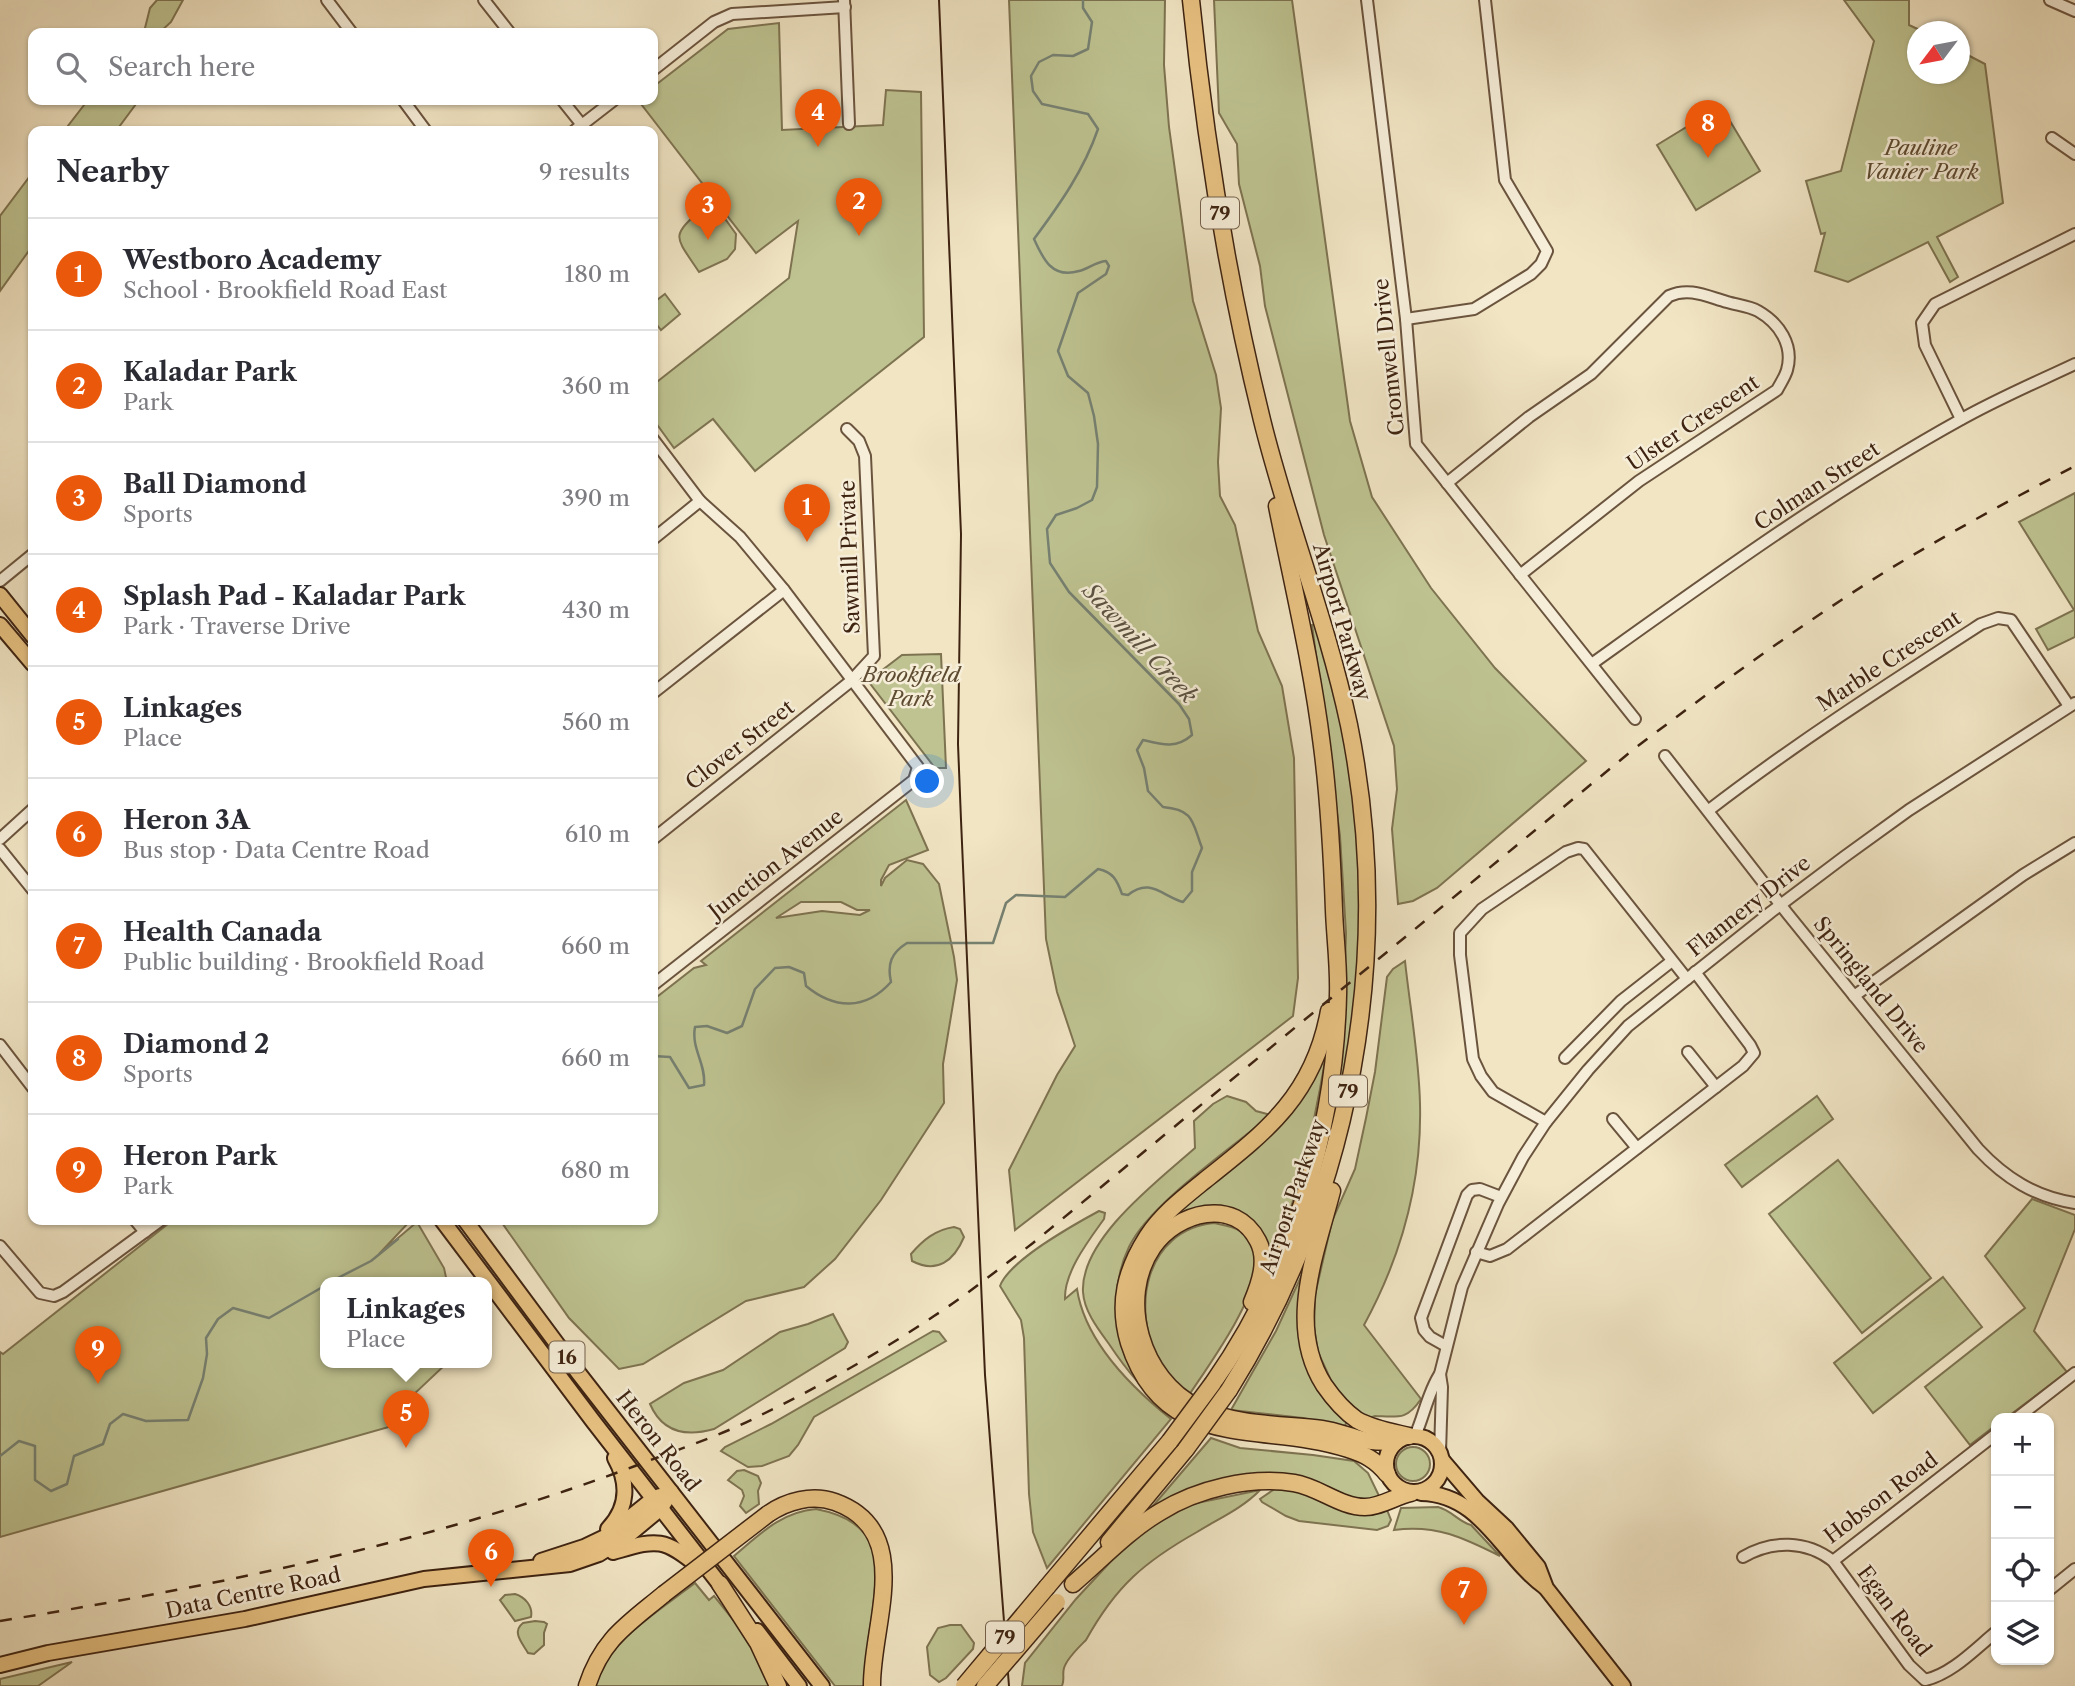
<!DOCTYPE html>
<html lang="en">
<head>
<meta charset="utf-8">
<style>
  :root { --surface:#fff; --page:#f7f7f7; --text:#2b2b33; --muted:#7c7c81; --line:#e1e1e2; --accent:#ea580c }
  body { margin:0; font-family:"Libre Caslon Text",serif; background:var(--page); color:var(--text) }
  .controls { position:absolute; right:21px; bottom:21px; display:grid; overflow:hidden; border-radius:14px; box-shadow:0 2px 5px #0004 }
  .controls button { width:63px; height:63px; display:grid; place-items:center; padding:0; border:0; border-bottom:2px solid var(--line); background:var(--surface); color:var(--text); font:35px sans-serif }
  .compass { position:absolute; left:1907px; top:21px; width:63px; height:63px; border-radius:50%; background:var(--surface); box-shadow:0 2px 5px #0004; rotate:238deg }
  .you { position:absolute; left:928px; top:782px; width:24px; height:24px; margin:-18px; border:5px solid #fff; border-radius:50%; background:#1a73e8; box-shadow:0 0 0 10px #1a73e833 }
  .badge { display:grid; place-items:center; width:46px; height:46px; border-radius:50%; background:var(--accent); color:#fff; font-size:23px; font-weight:700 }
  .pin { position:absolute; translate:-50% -58px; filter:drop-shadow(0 2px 4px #0008) }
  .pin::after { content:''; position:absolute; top:37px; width:24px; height:21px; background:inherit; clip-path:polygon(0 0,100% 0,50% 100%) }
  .popup { position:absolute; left:320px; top:1277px; width:172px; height:91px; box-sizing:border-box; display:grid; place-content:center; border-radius:14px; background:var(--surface); filter:drop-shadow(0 2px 5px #0005); font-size:23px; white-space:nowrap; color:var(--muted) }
  .popup b { font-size:26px; color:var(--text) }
  .popup::after { content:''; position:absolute; left:50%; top:100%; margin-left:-14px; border:14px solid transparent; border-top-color:var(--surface) }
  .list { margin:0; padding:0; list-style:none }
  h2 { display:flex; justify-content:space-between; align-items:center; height:91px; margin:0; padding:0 28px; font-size:30px }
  h2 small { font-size:23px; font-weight:400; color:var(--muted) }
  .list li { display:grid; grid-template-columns:46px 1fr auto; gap:21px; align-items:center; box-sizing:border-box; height:112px; padding:0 28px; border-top:2px solid var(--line) }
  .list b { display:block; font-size:26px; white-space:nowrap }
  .list p { margin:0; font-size:23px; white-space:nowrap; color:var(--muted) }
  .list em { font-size:23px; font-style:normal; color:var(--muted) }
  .icon { flex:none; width:38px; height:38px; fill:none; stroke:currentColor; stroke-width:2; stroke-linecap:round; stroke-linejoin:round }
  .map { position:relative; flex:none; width:2075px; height:1686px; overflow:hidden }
  .search { position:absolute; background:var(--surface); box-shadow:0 2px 5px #0004; left:28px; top:28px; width:630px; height:77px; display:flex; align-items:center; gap:18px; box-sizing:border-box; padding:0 24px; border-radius:14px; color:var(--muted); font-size:26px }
  .panel { position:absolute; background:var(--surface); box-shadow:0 2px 5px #0004; left:28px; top:126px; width:630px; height:1099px; border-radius:14px }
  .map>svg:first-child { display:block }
  .green { fill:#bec391; stroke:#7e7351; stroke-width:2; fill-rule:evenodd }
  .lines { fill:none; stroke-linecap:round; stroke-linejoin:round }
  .stream { stroke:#768172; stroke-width:2.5 }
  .minor-casing { stroke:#6b543e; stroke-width:14 }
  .major-casing { stroke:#3e2311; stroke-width:18 }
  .highway-casing { stroke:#3e2311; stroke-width:19 }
  .minor { stroke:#f6eed9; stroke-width:10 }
  .major { stroke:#e8c282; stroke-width:14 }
  .highway { stroke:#e8c282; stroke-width:16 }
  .tram { stroke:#3e2311; stroke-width:2 }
  .rail { stroke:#3e2311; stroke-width:2.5; stroke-dasharray:12 12; stroke-linecap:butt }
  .highway-bridge-casing { stroke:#3e2311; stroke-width:19; stroke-linecap:butt }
  .highway-bridge { stroke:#e8c282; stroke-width:16 }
  .labels { text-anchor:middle; stroke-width:5; stroke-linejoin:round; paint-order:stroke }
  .shield { fill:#f6eed9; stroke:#75604d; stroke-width:2 }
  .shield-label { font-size:19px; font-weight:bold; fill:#3e2311 }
  .park-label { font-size:21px; font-style:italic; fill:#5e4b31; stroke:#f6eed9 }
  .street-label { font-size:21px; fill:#3e2311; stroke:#f6eed9 }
  .water-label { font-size:23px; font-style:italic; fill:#5a5242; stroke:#f6eed9 }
</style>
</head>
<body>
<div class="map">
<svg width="2075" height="1686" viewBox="0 0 2075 1686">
  <rect width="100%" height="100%" fill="#f1e5c4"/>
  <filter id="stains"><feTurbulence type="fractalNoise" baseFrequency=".00286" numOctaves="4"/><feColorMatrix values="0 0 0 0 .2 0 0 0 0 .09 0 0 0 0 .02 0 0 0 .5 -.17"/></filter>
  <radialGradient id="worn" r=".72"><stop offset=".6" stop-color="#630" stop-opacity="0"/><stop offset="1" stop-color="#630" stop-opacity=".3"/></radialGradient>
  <g class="green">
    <path d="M157,0h26l-12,22 -12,11 -15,-1 6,-24z"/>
    <path d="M1009,0h156l-1,65 5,62 24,174 23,74 5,33 -3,54 2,34 15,29 23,106 24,55 12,72 4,220 -5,38 -278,214 -6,-60 48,-95 18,-29 -18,-54 -11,-53z"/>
    <path d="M1214,0h78l58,421 22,76 59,91 64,80 91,93 -149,127 -24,13 -15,3 -6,-75 5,-40 -3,-43 -70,-211 -59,-229 -5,-40 -21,-82 -2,-40 -18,-31z"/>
    <path d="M1844,0h65v25l13,6 -4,1v42h42v-23l25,13 18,139 -66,34 21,40 -8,5 -22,-40 -80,40 -33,-11 10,-38 -4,1 -15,-53 35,-10 33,-130z"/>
    <path d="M779,23l3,107 101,-5 3,-35 35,2 3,245 -169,134 -42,-52 -39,29 -21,-29v-34l136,-107 9,-57 -42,32 -118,-153h15v-13l75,-58z"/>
    <path d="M88,100h42l6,4 -20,27h-52z"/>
    <path d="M1721,106l39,65 -64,39 -39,-65z"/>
    <path d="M33,172v73l-33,46v-75z"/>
    <path d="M704,206l19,10 13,18 -1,15 -8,10 -28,13c-26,-39 -28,-34 5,-66z"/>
    <path d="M665,294l15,20 -19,16 -8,-10v-17z"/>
    <path d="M2075,493v144l-27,13 -12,-21 38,-19 -55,-88z"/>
    <path d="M1316,624l30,114 12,79 3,147 -11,94 -32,129 26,-192 2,-62 -6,-97 -28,-211z"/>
    <path d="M941,654l5,114h-11l-67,-87 34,-26z"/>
    <path d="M906,800l22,50 -39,15 -8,15v6l4,-8 22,-18 16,4 16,20 15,73 3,23 -14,84 1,39 -63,97 -46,59 -31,28 -58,14 -103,63 -24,5 -50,-51 -69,-98h153v-220l41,-32 12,-3 -5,-4zM801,902h40l16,8h13l-10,5 -38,-4 -46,7z"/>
    <path d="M1405,961c5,47 14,95 15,143 2,78 -19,153 -56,221l57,74c-14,21 -22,18 -46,17l-3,1 -1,4 -20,-12 -17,-22 -16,-35 -4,-25 1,-32 17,-74 23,-52 11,-51 9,-46 12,-95 6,-8z"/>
    <path d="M1322,1060l3,1c-12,70 -27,136 -54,202l-3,-1 -44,-53 -69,22 34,-31z"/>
    <path d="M1227,1096l19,6 10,9 15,4c-38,32 -122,89 -142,132 -15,31 -17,72 -5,105 8,21 27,39 41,56 -23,-18 -40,-40 -56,-64 -11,-15 -25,-33 -26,-52 -3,-53 76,-112 112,-144l-1,-27 19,-17z"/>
    <path d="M1817,1096l16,23 -91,68 -17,-22z"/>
    <path d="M1838,1160l93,118 -69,55 -93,-119z"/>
    <path d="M2032,1199l43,16v14l-41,102 33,41 -61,46h-10v7l-26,20 -45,-58 100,-79 -40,-52z"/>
    <path d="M1099,1211l6,2 -1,6c-15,21 -40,53 -39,80l12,-10c8,53 54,98 94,130l-124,149 -14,-36 -4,-38 -5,-156 -3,-18 -21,-34c9,-25 75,-62 99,-75z"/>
    <path d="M173,1220h238l-32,34 38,-32 27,46 3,14h-121v80h122l-35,33 -17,30 -396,112v-185l3,2z"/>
    <path d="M1214,1223c9,2 19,3 26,8 10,7 17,22 17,33 -3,39 -46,98 -68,131 -10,-9 -22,-20 -29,-32 -30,-53 -15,-133 54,-140z"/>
    <path d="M954,1227l6,2 4,8c-10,24 -27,37 -52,24l-1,-7c12,-14 24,-24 43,-27z"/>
    <path d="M1305,1268l-6,62 49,89 -4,9 -41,-10 -72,-8 45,-79z"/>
    <path d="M1943,1277l39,50 -109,86 -39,-50z"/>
    <path d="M833,1314l15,28 -3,6 -131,81c-28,8 -52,3 -64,-25l34,-21 39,-13 57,-38 28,-8z"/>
    <path d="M933,1331l6,1 7,9 -132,76 -16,28 -9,11 -27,10 -14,1 -27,-16 4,-4 46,-23z"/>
    <path d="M1211,1438l29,10 73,7 41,6 14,12 13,27 -22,2 -67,-25 -137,33 -3,-3z"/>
    <circle cx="1413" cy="1464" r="17"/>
    <path d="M744,1470l14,6 3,7 -3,8 1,13 -13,9 -6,-7 4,-10 -2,-6 -14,-10 9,-9z"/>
    <path d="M1276,1488l29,5 56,22 26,-5 4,10 -3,6 -11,4 -78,-9 -13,-5 -24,-14 -2,-3z"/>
    <path d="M1260,1490c-17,18 -42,29 -63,42 -53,30 -81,54 -111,108 -7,7 -19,18 -22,28 -2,7 1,11 -2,18h-40l3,-23 51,-64 38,-41 23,-21 26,-19 29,-14z"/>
    <path d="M1438,1507c13,3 21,15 33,18l29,31c-36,-18 -64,-32 -106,-26l7,-22z"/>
    <path d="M816,1509c66,13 63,51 56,107 -4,23 -7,46 -7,70h-30l-101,-130c26,-22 47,-44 82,-47z"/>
    <path d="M695,1583l14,17 5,-4 39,49 17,41h-178c19,-47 64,-73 103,-103z"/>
    <path d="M515,1594c10,3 18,12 16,23l-16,4 -15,-21 5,-5z"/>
    <path d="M535,1621l9,1 3,2 -3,9v12l-10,9 -6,-1c-5,-9 -17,-21 -5,-30z"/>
    <path d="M950,1625h11l13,18 -1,6 -27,29 -7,4 -9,-7 -3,-28 11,-19z"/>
    <path d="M72,1662l-34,24h-38v-7z"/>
  </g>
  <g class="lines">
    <g class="stream">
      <path d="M653,1056l17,1 19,31 15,-3c2,-22 -13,-36 -9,-58l12,-1 20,7 15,-7 13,-37 20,-21 14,-1 15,6 2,13c28,23 59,25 85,-4 -4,-18 0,-29 16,-39h86l13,-40 10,-8 49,2 33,-28c15,3 19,11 24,25l6,1c22,-18 34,1 55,7l9,-11v-19l10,-24c-10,-26 -7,-38 -39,-41l-15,-16 -4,-23 -7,-18 6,-10c20,5 33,9 49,-5l-3,-16 -10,-15 -110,-112 -19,-29 -3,-34 9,-14 21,-7 15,-8 5,-13 1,-43 -4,-28 -6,-23 -20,-17 -10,-25 20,-58 28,-19 3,-8 -3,-5c-11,1 -18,8 -27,10 -27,8 -36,-12 -45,-32 26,-35 50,-69 64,-110l-10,-15 -46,-10 -9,-13 -2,-15 8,-14 14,-7 20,1 15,-7 4,-27 -9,-14v-8"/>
      <path d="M330,1282l41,-21 27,-22"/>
      <path d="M0,1456l19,-15 16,5v34l16,11 16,-7 7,-28 29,-12 7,-20 13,-10 23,7 42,-1 15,-42 4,-24 -1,-16 12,-19 15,-11 36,10 57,-33"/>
    </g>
    <g class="minor-casing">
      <g id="minor">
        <path d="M327,0l25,33"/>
        <path d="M484,0l26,33"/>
        <path d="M844,0l5,124"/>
        <path d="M1367,0l39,319 10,125 219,275"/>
        <path d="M2050,0l25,11"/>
        <path d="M653,70l61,-48 18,-8 113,-7"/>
        <path d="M403,100l23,31"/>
        <path d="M562,100l20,25"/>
        <path d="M574,131l40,-31"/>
        <path d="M2052,138l23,16"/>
        <path d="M1406,319l68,-10 57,-35 10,-10 6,-13 -42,-71 -20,-180"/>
        <path d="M1961,419l-36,-74 -3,-22 13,-19 140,-70"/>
        <path d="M653,439l47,62 40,36 44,53 134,177 -4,13 -261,205"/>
        <path d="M1447,483l82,-66 62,-43 78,-78c20,-9 37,0 58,6 10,3 22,4 31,9 21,12 36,34 29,59 -2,7 -7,14 -10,20l-138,91 -119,94"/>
        <path d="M653,539l47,-38"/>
        <path d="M0,581l33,-27"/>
        <path d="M1593,663c119,-85 239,-172 367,-243 37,-21 77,-38 115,-56"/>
        <path d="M653,693l131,-103"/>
        <path d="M1665,756l122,157 191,236c27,29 57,48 97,54"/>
        <path d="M1709,810c87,-67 179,-126 272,-186l17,-6 13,2 58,86"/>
        <path d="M0,839l33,-30"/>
        <path d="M653,839l198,-158 23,-25 -9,-200 -6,-15 -12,-12"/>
        <path d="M0,849l33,41"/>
        <path d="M1854,996l169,-121 52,-32"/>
        <path d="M0,1045l33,43"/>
        <path d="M1688,1052l28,35"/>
        <path d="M1565,1058l56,-57 51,-40"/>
        <path d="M1613,1119l24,29"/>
        <path d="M1546,1122l-53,-30 -12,-16 -8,-17 -13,-104v-22l22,-24 84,-57 12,-4 6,1 103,130"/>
        <path d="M135,1220l10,12"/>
        <path d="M0,1246l40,47 14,3 9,-4 98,-72"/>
        <path d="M1476,1252l14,4 17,-7 236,-183 11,-13 -4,-8 -55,-73"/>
        <path d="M1446,1346l-16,-9 -6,-7 -3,-12 46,-123 5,-5 8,-1 21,8"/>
        <path d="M1440,1374l2,13 -2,66"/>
        <path d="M2017,1418l58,-45"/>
        <path d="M1415,1436c9,-20 13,-44 25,-62l22,-87 36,-83 25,-47 23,-35 42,-52 40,-44 143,-114 73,-55 65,-47 166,-107"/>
        <path d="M1743,1557c29,-17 63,-17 90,4l76,104 16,15c27,-6 50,-31 71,-48"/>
        <path d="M1833,1561l163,-127"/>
        <path d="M2049,1590l26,-21"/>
      </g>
    </g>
    <g class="major-casing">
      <g id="major">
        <path d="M0,595l33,41"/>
        <path d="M0,625l33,39"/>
        <path d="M442,1220l151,201 132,170"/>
        <path d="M465,1220l115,155 242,311"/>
        <circle cx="1414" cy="1464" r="28"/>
        <path d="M1442,1460l35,41 29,27 32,39 8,21 77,98"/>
        <path d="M1421,1493c61,1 81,63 124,94"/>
        <path d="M608,1529c20,-21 21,-46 7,-71"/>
        <path d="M613,1552c43,-12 49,-16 86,15"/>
        <path d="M541,1561l43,-14 23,-11 46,-37 7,-3"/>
        <path d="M757,1631l42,55"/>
        <path d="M0,1665l48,-12 197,-34 179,-40 146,-15 29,-10 27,-17 35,-29 10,-16"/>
      </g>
    </g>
    <g class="highway-casing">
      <g id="highway">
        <path d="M1191,0c14,141 37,282 71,420 25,102 65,201 87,305 46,228 3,468 -120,665"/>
        <path d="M1329,1011c-15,84 -62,120 -125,170 -21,17 -42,33 -57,56 -21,33 -30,66 -18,106 36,112 135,78 219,106 16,5 28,11 39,25"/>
        <path d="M1332,1191c-16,62 -46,134 -8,194 9,13 20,26 33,35 16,9 35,12 52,16"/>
        <path d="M1252,1302c8,-19 16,-42 6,-61 -23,-45 -81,-29 -105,6 -36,52 -11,133 44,160 39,19 84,17 125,22 15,2 28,8 42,11 10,2 21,2 31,2"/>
        <path d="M1213,1383c79,-113 122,-251 125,-388 1,-29 -3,-57 -4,-85 -2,-55 -5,-110 -12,-164 -10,-81 -29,-160 -45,-240"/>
        <path d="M768,1514c19,-13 44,-20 67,-12 81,29 36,123 37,184"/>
        <path d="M1109,1542l77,-93"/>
        <path d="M720,1584l38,59 20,43"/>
        <path d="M1073,1584c28,-24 55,-53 87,-72 37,-23 90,-36 134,-29 25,4 46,24 71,24 16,0 31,-11 46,-14"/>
        <path d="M1047,1587l123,-146"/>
        <path d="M587,1686c15,-47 41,-62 77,-92"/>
      </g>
    </g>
    <use href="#minor" class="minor"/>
    <use href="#major" class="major"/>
    <use href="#highway" class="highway"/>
    <path class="tram" d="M939,0l22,534 -3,210 3,76 24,555 24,311"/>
    <path class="rail" d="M0,1621c215,-35 431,-78 635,-155 41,-16 85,-30 124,-50 60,-29 120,-63 175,-100 34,-22 66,-48 99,-73l601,-494c83,-63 166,-124 254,-179 61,-37 124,-71 187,-104"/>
    <g class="highway-bridge-casing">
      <g id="highway-bridge">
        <path d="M1170,1441l43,-58"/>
        <path d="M1186,1449l43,-59"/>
        <path d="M664,1594l104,-80"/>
        <path d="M964,1686l83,-99"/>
        <path d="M985,1686l72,-84"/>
      </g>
    </g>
    <use href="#highway-bridge" class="highway-bridge"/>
  </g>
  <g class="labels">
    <g class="shield">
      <rect x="1201" y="197.5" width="38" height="31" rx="5"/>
      <rect x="1329" y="1075.5" width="38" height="31" rx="5"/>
      <rect x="549.5" y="1341.5" width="35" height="31" rx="5"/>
      <rect x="986" y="1621.5" width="38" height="31" rx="5"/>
    </g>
    <g class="shield-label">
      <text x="1220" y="220">79</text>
      <text x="1348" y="1098">79</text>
      <text x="567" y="1364">16</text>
      <text x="1005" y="1644">79</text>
    </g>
    <g class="park-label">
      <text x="1921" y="155">Pauline<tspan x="1921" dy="24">Vanier Park</tspan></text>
      <text x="911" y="682">Brookfield<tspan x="911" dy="24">Park</tspan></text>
    </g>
    <g class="street-label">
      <text transform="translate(1389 357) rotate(-96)" y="7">Cromwell Drive</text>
      <text transform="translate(1693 423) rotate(-34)" y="7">Ulster Crescent</text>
      <text transform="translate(1817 486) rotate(-33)" y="7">Colman Street</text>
      <text transform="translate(850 557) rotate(-92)" y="7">Sawmill Private</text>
      <text transform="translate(1342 622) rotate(74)" y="7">Airport Parkway</text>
      <text transform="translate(1889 661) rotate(-33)" y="7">Marble Crescent</text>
      <text transform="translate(740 745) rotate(-38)" y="7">Clover Street</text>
      <text transform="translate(776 864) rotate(-38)" y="7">Junction Avenue</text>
      <text transform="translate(1749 906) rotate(-38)" y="7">Flannery Drive</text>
      <text transform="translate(1871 985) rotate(51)" y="7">Springland Drive</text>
      <text transform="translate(1293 1197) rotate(-71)" y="7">Airport Parkway</text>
      <text transform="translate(658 1441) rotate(52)" y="7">Heron Road</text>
      <text transform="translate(1881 1498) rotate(-37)" y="7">Hobson Road</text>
      <text transform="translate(253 1593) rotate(-12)" y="7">Data Centre Road</text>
      <text transform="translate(1894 1611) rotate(53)" y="7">Egan Road</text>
    </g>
    <g class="water-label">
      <text transform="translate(1140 643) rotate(47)" y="8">Sawmill Creek</text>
    </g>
  </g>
  <rect width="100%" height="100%" filter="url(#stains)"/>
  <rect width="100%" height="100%" fill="url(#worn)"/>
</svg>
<div class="controls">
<button>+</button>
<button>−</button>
<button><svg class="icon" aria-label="locate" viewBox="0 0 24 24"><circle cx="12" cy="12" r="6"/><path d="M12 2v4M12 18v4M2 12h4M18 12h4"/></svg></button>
<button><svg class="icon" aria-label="layers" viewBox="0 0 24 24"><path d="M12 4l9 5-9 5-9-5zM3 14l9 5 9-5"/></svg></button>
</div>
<svg class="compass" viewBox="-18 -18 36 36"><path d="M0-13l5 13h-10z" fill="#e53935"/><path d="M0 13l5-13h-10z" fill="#7c7c81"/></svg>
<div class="you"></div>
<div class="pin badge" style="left:807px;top:542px">1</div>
<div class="pin badge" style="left:859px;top:236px">2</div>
<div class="pin badge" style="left:708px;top:240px">3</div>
<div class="pin badge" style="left:818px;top:147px">4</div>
<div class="pin badge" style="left:406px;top:1448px">5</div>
<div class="popup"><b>Linkages</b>Place</div>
<div class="pin badge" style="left:491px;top:1587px">6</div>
<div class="pin badge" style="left:1464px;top:1625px">7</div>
<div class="pin badge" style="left:1708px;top:158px">8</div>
<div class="pin badge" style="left:98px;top:1384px">9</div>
<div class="search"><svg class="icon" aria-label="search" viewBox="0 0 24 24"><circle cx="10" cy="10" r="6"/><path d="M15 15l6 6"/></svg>Search here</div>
<section class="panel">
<h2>Nearby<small>9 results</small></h2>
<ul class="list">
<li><span class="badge">1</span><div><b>Westboro Academy</b><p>School · Brookfield Road East</p></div><em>180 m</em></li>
<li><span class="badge">2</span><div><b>Kaladar Park</b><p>Park</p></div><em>360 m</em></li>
<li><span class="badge">3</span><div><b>Ball Diamond</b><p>Sports</p></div><em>390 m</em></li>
<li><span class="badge">4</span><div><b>Splash Pad - Kaladar Park</b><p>Park · Traverse Drive</p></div><em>430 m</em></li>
<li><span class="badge">5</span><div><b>Linkages</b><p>Place</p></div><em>560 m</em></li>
<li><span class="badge">6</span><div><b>Heron 3A</b><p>Bus stop · Data Centre Road</p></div><em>610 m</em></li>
<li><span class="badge">7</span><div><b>Health Canada</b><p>Public building · Brookfield Road</p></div><em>660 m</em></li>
<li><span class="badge">8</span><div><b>Diamond 2</b><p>Sports</p></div><em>660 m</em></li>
<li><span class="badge">9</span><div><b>Heron Park</b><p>Park</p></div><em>680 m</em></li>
</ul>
</section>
</div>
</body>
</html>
